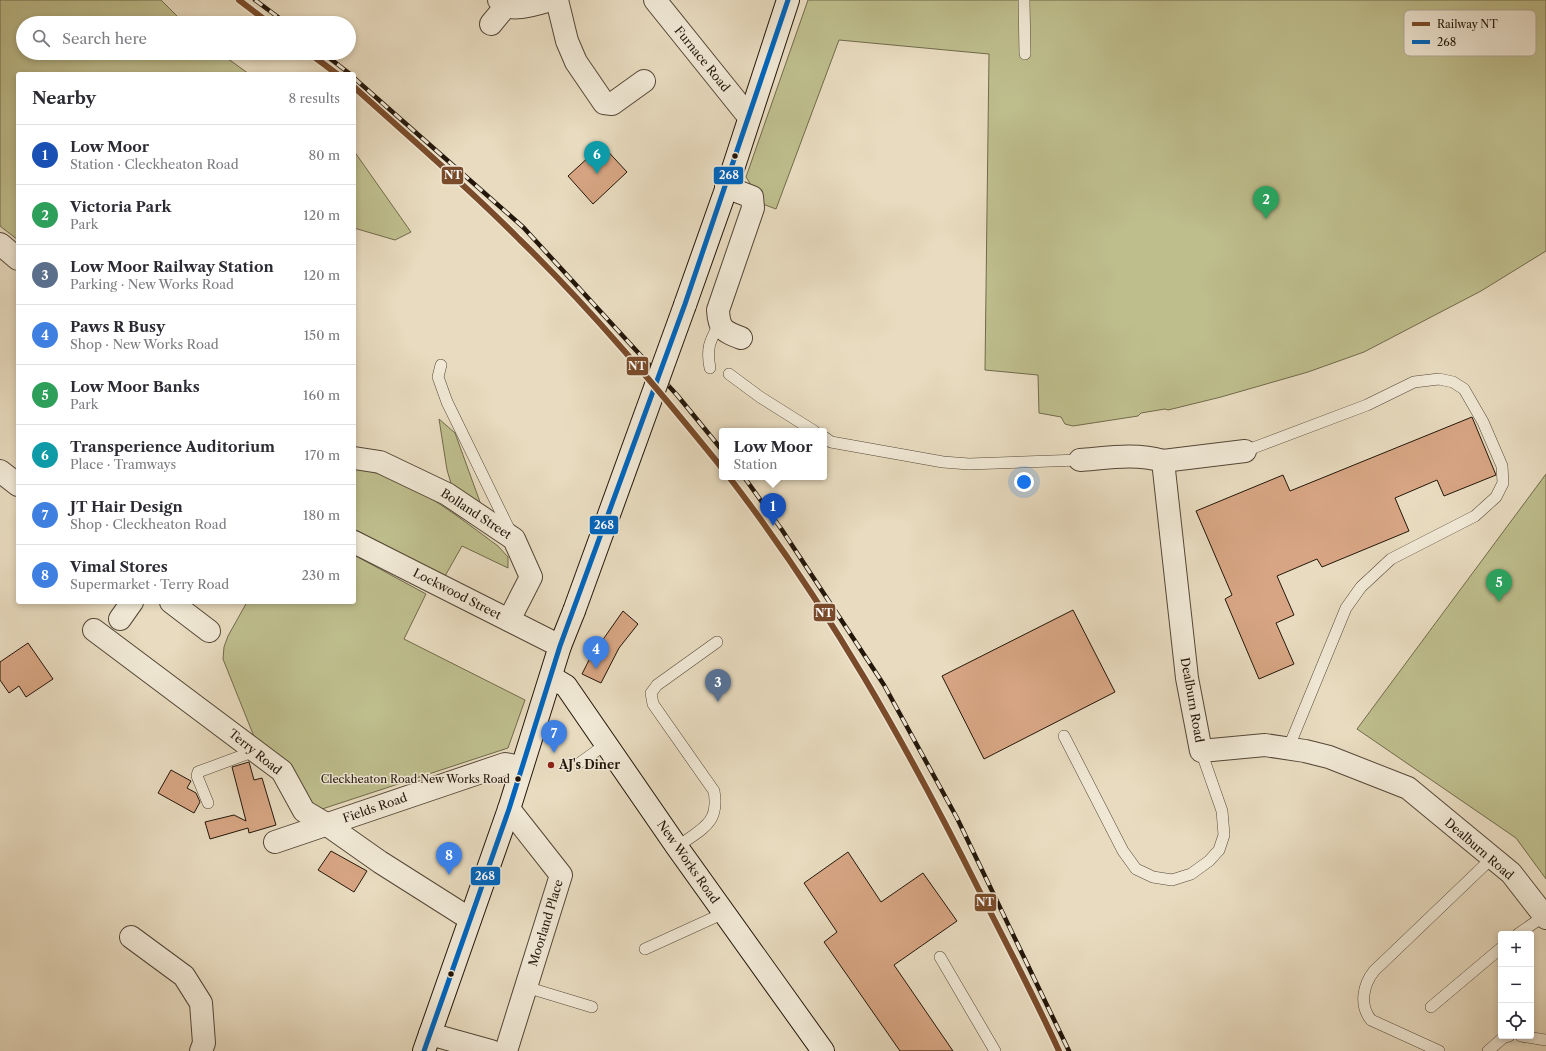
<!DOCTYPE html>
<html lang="en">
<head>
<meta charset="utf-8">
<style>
  :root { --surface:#fff; --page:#f7f7f7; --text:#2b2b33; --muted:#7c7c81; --line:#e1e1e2; --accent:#db2777 }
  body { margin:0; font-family:"Libre Caslon Text",serif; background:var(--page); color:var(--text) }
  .controls { position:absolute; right:12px; bottom:12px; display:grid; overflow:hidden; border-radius:4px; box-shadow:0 2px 6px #0003 }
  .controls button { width:36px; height:36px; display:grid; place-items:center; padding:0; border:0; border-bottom:1px solid var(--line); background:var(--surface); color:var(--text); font:20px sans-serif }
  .you { position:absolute; left:1024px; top:482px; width:14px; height:14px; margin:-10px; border:3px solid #fff; border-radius:50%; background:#1a73e8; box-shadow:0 0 0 6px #1a73e833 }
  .badge { display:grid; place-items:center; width:26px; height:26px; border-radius:50%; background:var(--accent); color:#fff; font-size:13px; font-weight:700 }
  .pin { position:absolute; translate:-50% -33px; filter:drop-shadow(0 1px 2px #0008) }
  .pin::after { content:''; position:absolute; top:21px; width:14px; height:12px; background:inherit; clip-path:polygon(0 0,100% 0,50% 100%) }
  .popup { position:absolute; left:719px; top:428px; width:108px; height:52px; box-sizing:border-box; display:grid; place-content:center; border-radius:4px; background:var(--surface); filter:drop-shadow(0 1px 3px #0005); font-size:13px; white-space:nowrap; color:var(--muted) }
  .popup b { font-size:15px; color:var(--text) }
  .popup::after { content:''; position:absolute; left:50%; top:100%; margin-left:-8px; border:8px solid transparent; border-top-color:var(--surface) }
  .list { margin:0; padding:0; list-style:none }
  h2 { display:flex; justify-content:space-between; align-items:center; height:52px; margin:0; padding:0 16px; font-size:17px }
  h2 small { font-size:13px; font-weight:400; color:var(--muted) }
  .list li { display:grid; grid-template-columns:26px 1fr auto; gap:12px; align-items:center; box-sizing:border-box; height:60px; padding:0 16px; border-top:1px solid var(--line) }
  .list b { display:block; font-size:15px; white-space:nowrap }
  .list p { margin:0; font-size:13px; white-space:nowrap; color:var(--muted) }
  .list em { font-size:13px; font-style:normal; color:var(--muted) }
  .icon { flex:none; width:22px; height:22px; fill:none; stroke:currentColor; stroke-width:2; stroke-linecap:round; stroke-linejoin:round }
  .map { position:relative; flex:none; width:1546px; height:1051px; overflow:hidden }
  .search { position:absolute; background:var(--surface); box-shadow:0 2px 6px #0003; left:16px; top:16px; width:340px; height:44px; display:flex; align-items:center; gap:10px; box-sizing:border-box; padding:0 14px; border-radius:22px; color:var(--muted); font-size:15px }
  .panel { position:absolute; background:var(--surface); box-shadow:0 2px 6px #0003; left:16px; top:72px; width:340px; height:532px; border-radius:4px }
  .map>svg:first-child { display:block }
  .green { fill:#bebd8c; stroke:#706a4b }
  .building { fill:#d7a583; stroke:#23160a }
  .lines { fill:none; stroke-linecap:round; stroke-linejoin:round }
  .lane-casing { stroke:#544737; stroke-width:12 }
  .street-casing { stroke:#544737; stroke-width:24 }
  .secondary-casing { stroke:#23160a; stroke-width:24 }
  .lane { stroke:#f0e8d5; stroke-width:11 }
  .street { stroke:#f0e8d5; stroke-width:22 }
  .secondary { stroke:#f0e8d5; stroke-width:22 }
  .rail-casing { stroke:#23160a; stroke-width:4.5 }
  .rail { stroke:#f0e8d5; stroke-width:3; stroke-dasharray:9; stroke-linecap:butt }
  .secondary-bridge-casing { stroke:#23160a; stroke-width:24; stroke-linecap:butt }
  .secondary-bridge { stroke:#f0e8d5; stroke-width:22 }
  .bus-1-casing { stroke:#f0e8d5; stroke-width:8 }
  .bus-1 { stroke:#0065bd; stroke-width:5 }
  .rail-1-casing { stroke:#f0e8d5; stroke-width:9 }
  .rail-1 { stroke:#7a4b2a; stroke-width:6 }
  .bus-dot { fill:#23160a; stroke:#f0e8d5; stroke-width:1.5 }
  .poi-dot { fill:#8f2418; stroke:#f0e8d5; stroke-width:1.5 }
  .labels { text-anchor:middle; stroke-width:3; stroke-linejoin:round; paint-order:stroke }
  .bus-label { font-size:11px; fill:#23160a; stroke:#f0e8d5; text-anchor:end }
  .street-label { font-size:12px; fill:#23160a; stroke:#f0e8d5 }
  .poi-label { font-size:12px; font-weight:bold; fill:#23160a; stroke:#f0e8d5; text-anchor:start }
  .key { fill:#f0e8d5; stroke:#b2a998; stroke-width:1 }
  .key-label { font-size:11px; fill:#23160a }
  .line-badge { stroke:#f0e8d5; stroke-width:1.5 }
  .badge-label { font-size:11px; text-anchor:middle; font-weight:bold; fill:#fff }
</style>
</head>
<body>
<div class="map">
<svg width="1546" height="1051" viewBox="0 0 1546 1051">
  <rect width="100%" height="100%" fill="#e8dbbf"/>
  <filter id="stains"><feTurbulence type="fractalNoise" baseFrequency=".005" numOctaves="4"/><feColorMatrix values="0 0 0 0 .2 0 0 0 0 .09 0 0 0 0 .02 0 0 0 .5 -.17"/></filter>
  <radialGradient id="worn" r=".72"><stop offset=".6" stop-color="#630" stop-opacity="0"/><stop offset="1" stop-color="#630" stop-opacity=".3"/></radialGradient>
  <g class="green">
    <path d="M0,0h161l23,23h-161v30h197l29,21h-231v166l-18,-14z"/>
    <path d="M808,0h738v251l-65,40 -117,61 -56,20 -87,25 -53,13 -3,-1 -24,4 -3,3 -65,10 -8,-2 -4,-7 -22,-4 -1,-38 -53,-5 4,-316 -150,-14 -63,169 -16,-6 -4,-10 -10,-16z"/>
    <path d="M354,151l57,81 -16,8 -41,-12z"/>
    <path d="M439,419l16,14 25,69 -27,-12 -6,-20z"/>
    <path d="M354,469c50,3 104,48 144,77l10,11v11l-46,-22 -17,30 -91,-47z"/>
    <path d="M1546,474v405l-30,-41 -159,-109z"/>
    <path d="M354,555l72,39 -22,45 121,61 -17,48 -192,63 -59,-67 -34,-85 1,-12 4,-11 19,-34h107z"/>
  </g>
  <g class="building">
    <path d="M602,145l25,27 -34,32 -25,-28z"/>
    <path d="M1472,417l24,58 -52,21 -7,-16 -42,18 14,33 -87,36 -5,-8 -40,17 17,39 -18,8 18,41 -35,15 -34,-80 7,-4 -36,-84 87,-36 7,16z"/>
    <path d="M1073,610l42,82 -131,67 -42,-83z"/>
    <path d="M623,611l15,13 -19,24 -18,35 -19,-9 8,-16z"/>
    <path d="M28,643l25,36 -27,18 -7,-11 -10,7 -9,-13v-18z"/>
    <path d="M249,762l5,18 8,-2 14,47 -27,8 -1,-5 -38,11 -5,-17 29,-7 12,6 -14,-54z"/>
    <path d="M171,770l20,11 -4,7 9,5 4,9 -6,11 -36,-20z"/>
    <path d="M331,851l36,20 -13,21 -36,-22z"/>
    <path d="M848,852l33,50 42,-29 34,48 -63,44 59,86h-53l-76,-109 13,-10 -33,-49z"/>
  </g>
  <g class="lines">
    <g class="lane-casing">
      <g id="lane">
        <path d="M1024,0l1,54"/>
        <path d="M441,365l-3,12 9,25 64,131"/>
        <path d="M710,368c-4,-20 0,-27 9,-44"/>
        <path d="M729,374l31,23 54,34"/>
        <path d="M824,437l7,5 112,20 26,2 111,-4"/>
        <path d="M1245,451l122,-46 47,-23 25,-3 14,3 11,7 19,33 19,44 1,17 -7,14 -21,19 -84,43 -30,28 -15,21 -58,141"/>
        <path d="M1064,736l59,115 13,18 17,8 19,3 19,-6 18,-13 10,-11 5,-15 -2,-24 -21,-60"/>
        <path d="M581,762l25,-18"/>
        <path d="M208,803l-11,-27 1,-4 57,-21"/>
        <path d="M677,847c24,-18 43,-23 37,-56l-61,-87 -2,-11 6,-8 60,-43"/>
        <path d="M1518,934l26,-18"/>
        <path d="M645,949l79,-36"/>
        <path d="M940,957l55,94"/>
        <path d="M526,987l66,20"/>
        <path d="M1431,1007l70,-59"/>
        <path d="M1521,1036l25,4"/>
        <path d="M1439,1051l-68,-31c-12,-15 -8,-35 3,-49l118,-113"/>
        <path d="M1488,1051l16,-14 5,-1"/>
      </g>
    </g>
    <g class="street-casing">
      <g id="street">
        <path d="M499,0c11,15 37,3 53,0"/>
        <path d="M557,0l10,41 9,21 28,41 8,1 32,-23"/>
        <path d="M655,0l94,117"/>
        <path d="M491,24l14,-17"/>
        <path d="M726,187l26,10 1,11 -35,102c1,19 5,21 23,28"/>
        <path d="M0,244l18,15"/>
        <path d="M354,458l26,4 67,32 67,45 17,38 -22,43"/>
        <path d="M1080,460c27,-2 56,-7 83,1l82,-10"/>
        <path d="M1163,461l24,217 14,73 64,-6 40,6 24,6 79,31 103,85 35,45"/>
        <path d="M0,471l18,14"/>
        <path d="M354,542l206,104"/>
        <path d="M171,602l38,29"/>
        <path d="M120,619l12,-17"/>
        <path d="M94,630l188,141 22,40 22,13 54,38 90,57"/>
        <path d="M275,842l230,-78 16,3"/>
        <path d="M131,937l53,39 17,27 3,40 -3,8"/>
        <path d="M430,1034l61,17"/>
        <path d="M506,1051l55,-176 -52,-66"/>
      </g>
    </g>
    <g class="secondary-casing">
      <g id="secondary">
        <path d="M685,305l45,-127 58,-178"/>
        <path d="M551,677l15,9 111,161 146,204"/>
        <path d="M424,1051l85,-242 51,-163 14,-35"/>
      </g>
    </g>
    <use href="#lane" class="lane"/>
    <use href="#street" class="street"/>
    <use href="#secondary" class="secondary"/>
    <g class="rail-casing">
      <g id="rail">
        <path d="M255,0l31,23"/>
        <path d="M323,53l27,21"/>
        <path d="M354,78l169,149 154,168 45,55"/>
        <path d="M744,477l38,53 102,155 73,133 112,233"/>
      </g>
    </g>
    <use href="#rail" class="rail"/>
    <g class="secondary-bridge-casing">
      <path id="secondary-bridge" d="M574,611l111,-306"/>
    </g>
    <use href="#secondary-bridge" class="secondary-bridge"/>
    <g class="bus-1-casing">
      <path id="bus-1" d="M424,1051l85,-242 51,-163 125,-342 103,-304"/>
    </g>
    <use href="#bus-1" class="bus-1"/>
    <g class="rail-1-casing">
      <g id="rail-1">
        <path d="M239,0l30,23"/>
        <path d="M309,53l28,21"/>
        <path d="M354,87c55,50 113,99 165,152 73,71 139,150 203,229"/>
        <path d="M729,477c100,130 177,267 250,413 27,53 55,106 80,161"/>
      </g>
    </g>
    <use href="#rail-1" class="rail-1"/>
  </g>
  <g class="bus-dot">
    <circle cx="735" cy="156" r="3.5"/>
    <circle cx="518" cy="779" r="3.5"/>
    <circle cx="451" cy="974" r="3.5"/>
  </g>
  <circle class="poi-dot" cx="551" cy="765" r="4"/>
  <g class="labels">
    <g class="bus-label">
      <text x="510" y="783">Cleckheaton Road New Works Road</text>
    </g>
    <g class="street-label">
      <text transform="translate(702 59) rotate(51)" y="4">Furnace Road</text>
      <text transform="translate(476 514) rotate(33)" y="4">Bolland Street</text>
      <text transform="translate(457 594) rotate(27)" y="4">Lockwood Street</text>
      <text transform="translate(1192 700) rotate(80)" y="4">Dealburn Road</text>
      <text transform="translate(255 752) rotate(39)" y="4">Terry Road</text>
      <text transform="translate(375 808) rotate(-19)" y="4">Fields Road</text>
      <text transform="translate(1479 849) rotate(41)" y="4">Dealburn Road</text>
      <text transform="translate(688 862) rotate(55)" y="4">New Works Road</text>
      <text transform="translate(546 923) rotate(-73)" y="4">Moorland Place</text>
    </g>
    <g class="poi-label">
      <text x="559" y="769">AJ's Diner</text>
    </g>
  </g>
  <rect x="1404" y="10" width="132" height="46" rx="6" class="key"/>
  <rect x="1412" y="22" width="18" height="4" fill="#7a4b2a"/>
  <rect x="1412" y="40" width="18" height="4" fill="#0065bd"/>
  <g class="key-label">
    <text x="1437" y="28">Railway NT</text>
    <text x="1437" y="46">268</text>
  </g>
  <g class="line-badge">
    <rect x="713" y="166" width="31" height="19" rx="4" fill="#0065bd"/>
    <rect x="441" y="166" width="23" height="19" rx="4" fill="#7a4b2a"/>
    <rect x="626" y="356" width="23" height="20" rx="4" fill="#7a4b2a"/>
    <rect x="589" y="515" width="30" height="20" rx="4" fill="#0065bd"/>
    <rect x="813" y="603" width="23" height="19" rx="4" fill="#7a4b2a"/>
    <rect x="470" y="866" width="31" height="20" rx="4" fill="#0065bd"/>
    <rect x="974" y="893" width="23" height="19" rx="4" fill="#7a4b2a"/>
  </g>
  <g class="badge-label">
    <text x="729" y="179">268</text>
    <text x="453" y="179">NT</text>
    <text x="637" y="370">NT</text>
    <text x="604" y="529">268</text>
    <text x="824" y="617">NT</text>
    <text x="485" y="880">268</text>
    <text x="985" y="906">NT</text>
  </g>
  <rect width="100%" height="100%" filter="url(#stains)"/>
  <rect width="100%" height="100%" fill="url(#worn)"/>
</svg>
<div class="controls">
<button>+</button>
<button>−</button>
<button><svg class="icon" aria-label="locate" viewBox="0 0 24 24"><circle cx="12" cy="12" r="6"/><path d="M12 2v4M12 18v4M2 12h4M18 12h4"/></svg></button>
</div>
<div class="you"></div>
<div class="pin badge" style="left:773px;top:526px;background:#1a4fb4">1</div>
<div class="popup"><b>Low Moor</b>Station</div>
<div class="pin badge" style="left:1266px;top:219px;background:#2e9e5b">2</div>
<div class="pin badge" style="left:718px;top:702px;background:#5c6f8a">3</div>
<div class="pin badge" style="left:596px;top:669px;background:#3f7fe0">4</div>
<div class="pin badge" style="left:1499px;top:602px;background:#2e9e5b">5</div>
<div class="pin badge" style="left:597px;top:174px;background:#0f9aa8">6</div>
<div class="pin badge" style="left:554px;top:753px;background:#3f7fe0">7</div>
<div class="pin badge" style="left:449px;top:875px;background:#3f7fe0">8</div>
<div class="search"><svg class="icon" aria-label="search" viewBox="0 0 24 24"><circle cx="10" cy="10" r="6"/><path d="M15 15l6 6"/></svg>Search here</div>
<section class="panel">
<h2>Nearby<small>8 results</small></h2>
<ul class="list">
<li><span class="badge" style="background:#1a4fb4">1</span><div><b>Low Moor</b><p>Station · Cleckheaton Road</p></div><em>80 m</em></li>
<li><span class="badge" style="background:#2e9e5b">2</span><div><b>Victoria Park</b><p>Park</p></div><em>120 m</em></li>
<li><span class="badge" style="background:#5c6f8a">3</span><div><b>Low Moor Railway Station</b><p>Parking · New Works Road</p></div><em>120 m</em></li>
<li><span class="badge" style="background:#3f7fe0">4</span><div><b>Paws R Busy</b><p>Shop · New Works Road</p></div><em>150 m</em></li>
<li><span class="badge" style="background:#2e9e5b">5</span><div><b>Low Moor Banks</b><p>Park</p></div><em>160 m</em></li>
<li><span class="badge" style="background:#0f9aa8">6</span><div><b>Transperience Auditorium</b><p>Place · Tramways</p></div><em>170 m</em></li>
<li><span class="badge" style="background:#3f7fe0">7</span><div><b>JT Hair Design</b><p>Shop · Cleckheaton Road</p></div><em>180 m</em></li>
<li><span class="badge" style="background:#3f7fe0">8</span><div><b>Vimal Stores</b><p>Supermarket · Terry Road</p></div><em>230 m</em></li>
</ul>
</section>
</div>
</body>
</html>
